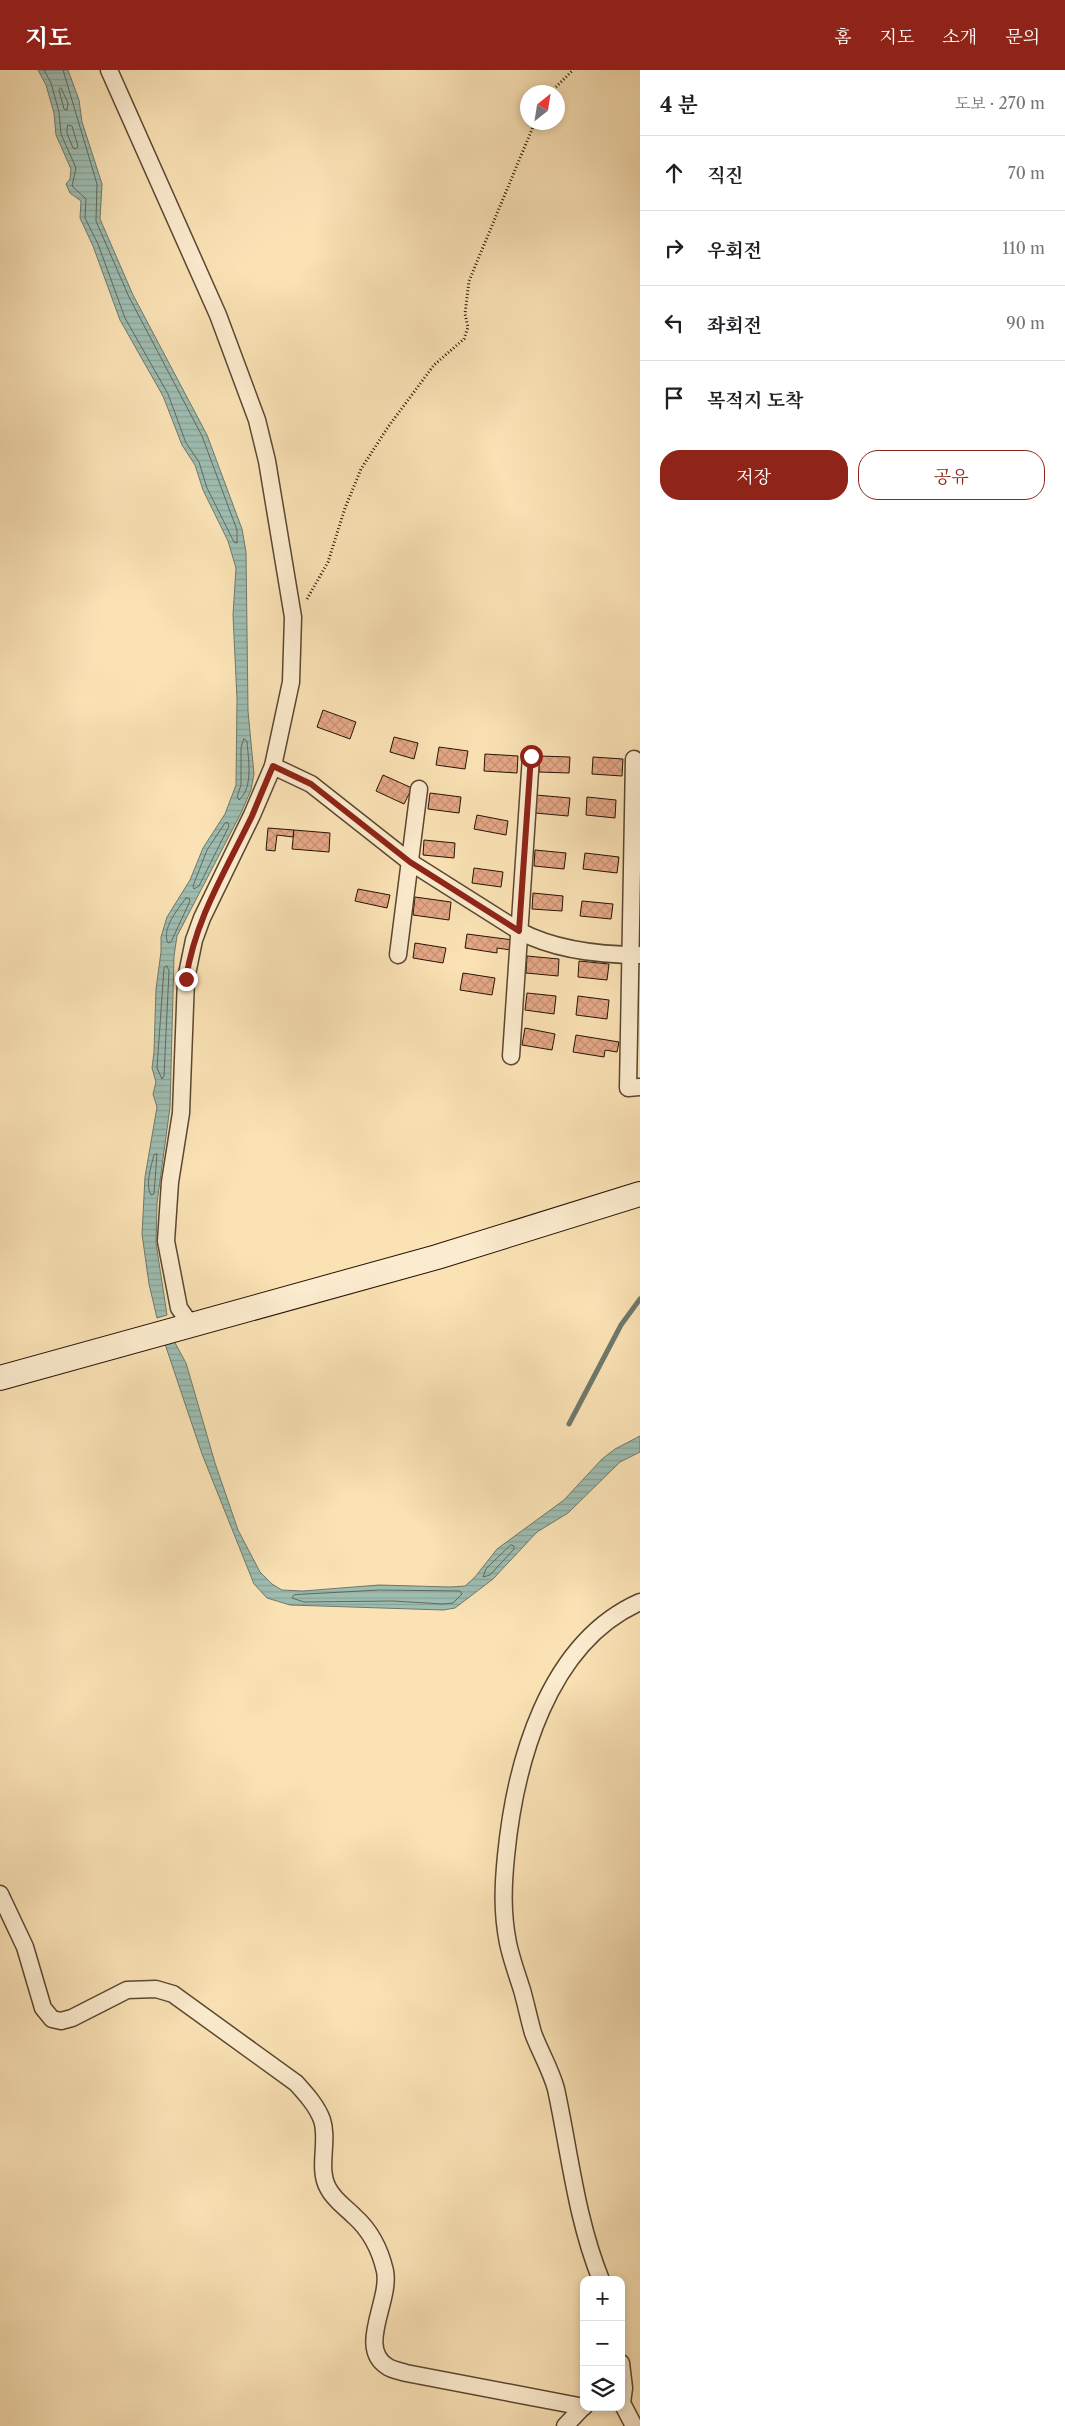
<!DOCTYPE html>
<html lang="ko">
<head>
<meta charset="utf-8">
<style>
  :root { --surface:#fff; --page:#f2f2f2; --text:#202124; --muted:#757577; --line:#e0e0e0; --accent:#8f2418 }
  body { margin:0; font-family:"Libre Caslon Text","Noto Serif KR",serif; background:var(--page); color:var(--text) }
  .controls { position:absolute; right:15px; bottom:15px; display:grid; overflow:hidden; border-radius:10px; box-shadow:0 2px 8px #0003 }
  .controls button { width:45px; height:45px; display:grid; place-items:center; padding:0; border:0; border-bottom:1px solid var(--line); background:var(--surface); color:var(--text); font:25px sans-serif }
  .compass { position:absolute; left:520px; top:15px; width:45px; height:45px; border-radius:50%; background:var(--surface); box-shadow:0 2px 8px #0003; rotate:30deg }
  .stop { position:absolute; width:15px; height:15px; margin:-11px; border:4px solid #8f2418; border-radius:50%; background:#fff }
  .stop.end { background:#8f2418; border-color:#fff; box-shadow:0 1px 5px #0008 }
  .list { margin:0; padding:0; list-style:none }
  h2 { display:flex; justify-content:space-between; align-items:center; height:65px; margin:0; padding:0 20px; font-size:21px }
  h2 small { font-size:16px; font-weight:400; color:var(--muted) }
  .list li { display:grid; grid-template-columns:32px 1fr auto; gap:15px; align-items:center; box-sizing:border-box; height:75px; padding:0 20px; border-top:1px solid var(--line) }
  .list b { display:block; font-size:19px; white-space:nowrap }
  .list em { font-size:16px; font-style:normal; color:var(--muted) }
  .actions { display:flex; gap:10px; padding:15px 20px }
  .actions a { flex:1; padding:11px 0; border:1px solid var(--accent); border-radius:20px; text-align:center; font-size:18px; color:var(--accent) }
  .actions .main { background:var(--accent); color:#fff }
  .icon { flex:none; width:28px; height:28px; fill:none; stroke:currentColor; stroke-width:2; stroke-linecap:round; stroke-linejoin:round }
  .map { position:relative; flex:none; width:640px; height:2356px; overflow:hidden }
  header { display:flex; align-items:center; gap:30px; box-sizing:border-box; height:70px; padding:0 25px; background:var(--accent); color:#fff }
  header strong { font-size:24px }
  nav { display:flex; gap:28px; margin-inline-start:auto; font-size:18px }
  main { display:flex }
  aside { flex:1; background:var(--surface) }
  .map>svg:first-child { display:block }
  .water { fill:url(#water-rules); stroke:#6e796c }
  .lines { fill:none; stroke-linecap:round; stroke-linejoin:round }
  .shore { stroke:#62685a; stroke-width:1 }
  .stream { stroke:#6e796c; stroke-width:5 }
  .building { fill:url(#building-cross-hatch); stroke:#261304 }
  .street-casing { stroke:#5b4730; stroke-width:19 }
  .secondary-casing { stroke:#261304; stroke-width:26 }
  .path { stroke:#261304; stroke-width:3; stroke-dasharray:1 2.5; stroke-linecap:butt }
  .street { stroke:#fceccf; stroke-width:16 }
  .secondary { stroke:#fceccf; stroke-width:24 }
  .route { stroke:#8f2418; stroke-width:6 }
</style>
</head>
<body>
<header>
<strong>지도</strong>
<nav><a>홈</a><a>지도</a><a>소개</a><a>문의</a></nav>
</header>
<main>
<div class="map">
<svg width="640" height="2356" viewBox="0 0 640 2356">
  <defs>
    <pattern id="water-rules" width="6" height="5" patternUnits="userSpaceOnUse" patternTransform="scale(1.25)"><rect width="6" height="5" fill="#9ebdb1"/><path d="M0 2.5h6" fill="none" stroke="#88a297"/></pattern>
    <pattern id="building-cross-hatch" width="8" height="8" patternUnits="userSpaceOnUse" patternTransform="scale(1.25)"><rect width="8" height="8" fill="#e6a887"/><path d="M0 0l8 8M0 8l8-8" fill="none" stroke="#c59073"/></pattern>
  </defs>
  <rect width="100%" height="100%" fill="#fae2b5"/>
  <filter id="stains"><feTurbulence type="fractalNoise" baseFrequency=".004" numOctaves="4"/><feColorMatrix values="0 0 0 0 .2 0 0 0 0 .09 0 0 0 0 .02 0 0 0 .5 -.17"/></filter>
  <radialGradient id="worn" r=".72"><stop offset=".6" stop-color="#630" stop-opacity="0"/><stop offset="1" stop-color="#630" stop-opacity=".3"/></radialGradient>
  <g class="water">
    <path d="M38,0h30l11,30 3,22 20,62 -2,35 33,76 74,140 35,94 4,23 2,159 6,63 -3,16 -10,23 -64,123 -3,20 -4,151 -13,96 -1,40 11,72 -10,3 -8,-34 -7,-50 3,-57 12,-70 -4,-13 3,-12 -4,-14 2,-16 2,-63 5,-37v-15l6,-20 23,-37 13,-32 22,-34 11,-29 1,-86 -4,-84 3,-47 -8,-27 -25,-51 -8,-25 -13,-20 -19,-49 -43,-76 -27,-74 -13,-28 1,-17 -11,-8 -4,-9 4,-5 1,-10 -15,-34 -2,-22 -8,-28z"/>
    <path d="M174,1271l12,22 29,100 23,67 22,42 12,12 10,6 21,1 76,-6 71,2 15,-1 10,-9 22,-28 67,-49 38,-41 13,-10 25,-13v16l-20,10 -52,51 -31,19 -44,47 -38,29 -12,2 -153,-5 -23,-7 -13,-14 -52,-130 -37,-110z"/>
  </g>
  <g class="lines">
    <g class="shore">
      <path d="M44,0l7,13 8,29 2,22 15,34 -4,18 14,13 -1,19 13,26 27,74 43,76 18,49 13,19 8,26 27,54 3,1v-13l-35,-94 -73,-139 -33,-76 1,-37 -34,-114"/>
      <path d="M61,18l7,15 -1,7 -3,-1 -5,-19z"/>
      <path d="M68,55l4,1 6,20 -2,3 -3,-1 -6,-15z"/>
      <path d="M244,669l3,2c1,17 7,46 -8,59l-2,-3 4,-12v-37z"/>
      <path d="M228,753l1,3 -30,60 -5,3 -1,-3 14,-36 18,-27z"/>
      <path d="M186,828h3l1,3 -19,41 -3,1c-7,-14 10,-34 18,-45z"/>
      <path d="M167,896l2,5 -5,105 -2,3 -5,-11 7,-100z"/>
      <path d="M157,1084l-3,40 -3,1c-6,-9 0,-29 3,-40z"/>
      <path d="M511,1475l3,1v3l-24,26 -7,2 3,-8z"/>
      <path d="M380,1520l80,1 2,3 -9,9 -10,1 -50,-3 -89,1 -12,-4 2,-3z"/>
    </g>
    <path class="stream" d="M569,1354l52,-99 19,-26"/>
  </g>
  <g class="building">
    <path d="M323,640l33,12 -6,17 -33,-12z"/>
    <path d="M394,667l24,6 -4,16 -24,-7z"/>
    <path d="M439,677l29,4 -3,18 -29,-4z"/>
    <path d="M485,684l33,2 -1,17 -33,-2z"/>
    <path d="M539,686l31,1 -1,16 -30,-1z"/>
    <path d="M593,687l30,2 -1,17 -30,-2z"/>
    <path d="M383,705l29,13 -8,16 -28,-13z"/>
    <path d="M430,723l31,4 -2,16 -31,-4z"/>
    <path d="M536,725l34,3 -2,18 -33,-3z"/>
    <path d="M587,727l29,3 -1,18 -29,-3z"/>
    <path d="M477,745l31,6 -2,14 -32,-6z"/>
    <path d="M268,758l26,2 -1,7 -16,-2 -2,16 -9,-1z"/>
    <path d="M294,760l36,3 -1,19 -37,-3z"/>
    <path d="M424,770l31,3 -1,15 -31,-3z"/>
    <path d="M535,780l31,3 -2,16 -30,-3z"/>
    <path d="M585,783l34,4 -2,16 -34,-4z"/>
    <path d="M474,798l29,4 -2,15 -29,-4z"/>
    <path d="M358,819l32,6 -3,13 -32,-7z"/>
    <path d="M533,823l30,3 -1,15 -30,-2z"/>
    <path d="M415,827l36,5 -2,18 -36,-5z"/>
    <path d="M582,831l31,3 -2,15 -31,-3z"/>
    <path d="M467,864l46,6 -2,10 -14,-2v5l-32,-5z"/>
    <path d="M415,873l31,5 -3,15 -30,-5z"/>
    <path d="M527,886l32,3 -1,17 -32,-3z"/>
    <path d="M579,891l30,3 -2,16 -29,-3z"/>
    <path d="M463,903l32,5 -3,17 -32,-5z"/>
    <path d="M527,923l29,3 -2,18 -29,-4z"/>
    <path d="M578,926l31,4 -2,19 -31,-4z"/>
    <path d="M525,958l30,6 -3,16 -30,-5z"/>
    <path d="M576,965l43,7 -2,10 -12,-2 -1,7 -31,-5z"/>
  </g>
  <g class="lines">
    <g class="street-casing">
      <g id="street">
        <path d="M109,0l109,245 39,105 10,41 26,156 -2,65 -18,84 -21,49 -50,103 -8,22 -8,39 -5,134 -11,69 -4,59 13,67 12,17"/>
        <path d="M634,689l-6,329 12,-1"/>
        <path d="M273,696l38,18 99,78 109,69c36,19 81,24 121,24"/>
        <path d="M398,885l21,-166"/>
        <path d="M511,986l20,-300"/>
        <path d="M0,1824l25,53 18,61 9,11 9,2 11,-3 55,-28 29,-1 17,5 123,89c10,11 21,23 26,37 7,21 -5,48 6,68 6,12 17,19 26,28 17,15 26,33 31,55 6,30 -29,77 3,96 5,3 12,4 18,6l178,34"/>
        <path d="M601,2210c-25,-62 -31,-126 -45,-191 -5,-19 -16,-37 -23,-56 -4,-14 -7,-29 -11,-43 -5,-16 -11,-32 -14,-47 -6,-30 -5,-57 -2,-87 9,-92 41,-213 134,-254"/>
        <path d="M621,2293l3,25 -2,15 12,23"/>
        <path d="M565,2356l18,-19"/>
      </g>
    </g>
    <g class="secondary-casing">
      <path id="secondary" d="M0,1308l437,-121 203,-63"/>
    </g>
    <g class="path">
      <path d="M551,22l22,-22"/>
      <path d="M307,529l21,-37 17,-54 16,-39 27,-42 46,-62 30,-26 4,-12 -3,-13 4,-33 66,-159"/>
    </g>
    <use href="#street" class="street"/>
    <use href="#secondary" class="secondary"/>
  </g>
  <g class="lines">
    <path class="route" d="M186,909c9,-60 40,-109 66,-163 7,-17 14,-34 21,-50l38,18 99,78 109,69 12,-175"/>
  </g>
  <rect width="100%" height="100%" filter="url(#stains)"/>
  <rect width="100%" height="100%" fill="url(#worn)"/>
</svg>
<div class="controls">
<button>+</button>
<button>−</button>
<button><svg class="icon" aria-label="layers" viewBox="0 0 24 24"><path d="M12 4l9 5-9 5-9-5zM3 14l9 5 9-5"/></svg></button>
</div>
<svg class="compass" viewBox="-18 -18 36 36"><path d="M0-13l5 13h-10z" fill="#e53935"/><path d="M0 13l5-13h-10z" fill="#757577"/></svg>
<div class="stop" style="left:531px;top:686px"></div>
<div class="stop end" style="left:186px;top:909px"></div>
</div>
<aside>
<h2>4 분<small>도보 · 270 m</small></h2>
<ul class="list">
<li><svg class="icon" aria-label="ahead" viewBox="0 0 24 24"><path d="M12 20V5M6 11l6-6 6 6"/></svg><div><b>직진</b></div><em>70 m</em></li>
<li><svg class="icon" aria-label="right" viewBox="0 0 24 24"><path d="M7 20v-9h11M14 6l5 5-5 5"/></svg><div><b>우회전</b></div><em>110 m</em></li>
<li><svg class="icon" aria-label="left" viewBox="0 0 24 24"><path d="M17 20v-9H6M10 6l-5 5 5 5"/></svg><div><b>좌회전</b></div><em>90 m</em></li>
<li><svg class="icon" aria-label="arrive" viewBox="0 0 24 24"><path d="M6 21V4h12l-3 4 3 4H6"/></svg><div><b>목적지 도착</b></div></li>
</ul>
<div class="actions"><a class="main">저장</a><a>공유</a></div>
</aside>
</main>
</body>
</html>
